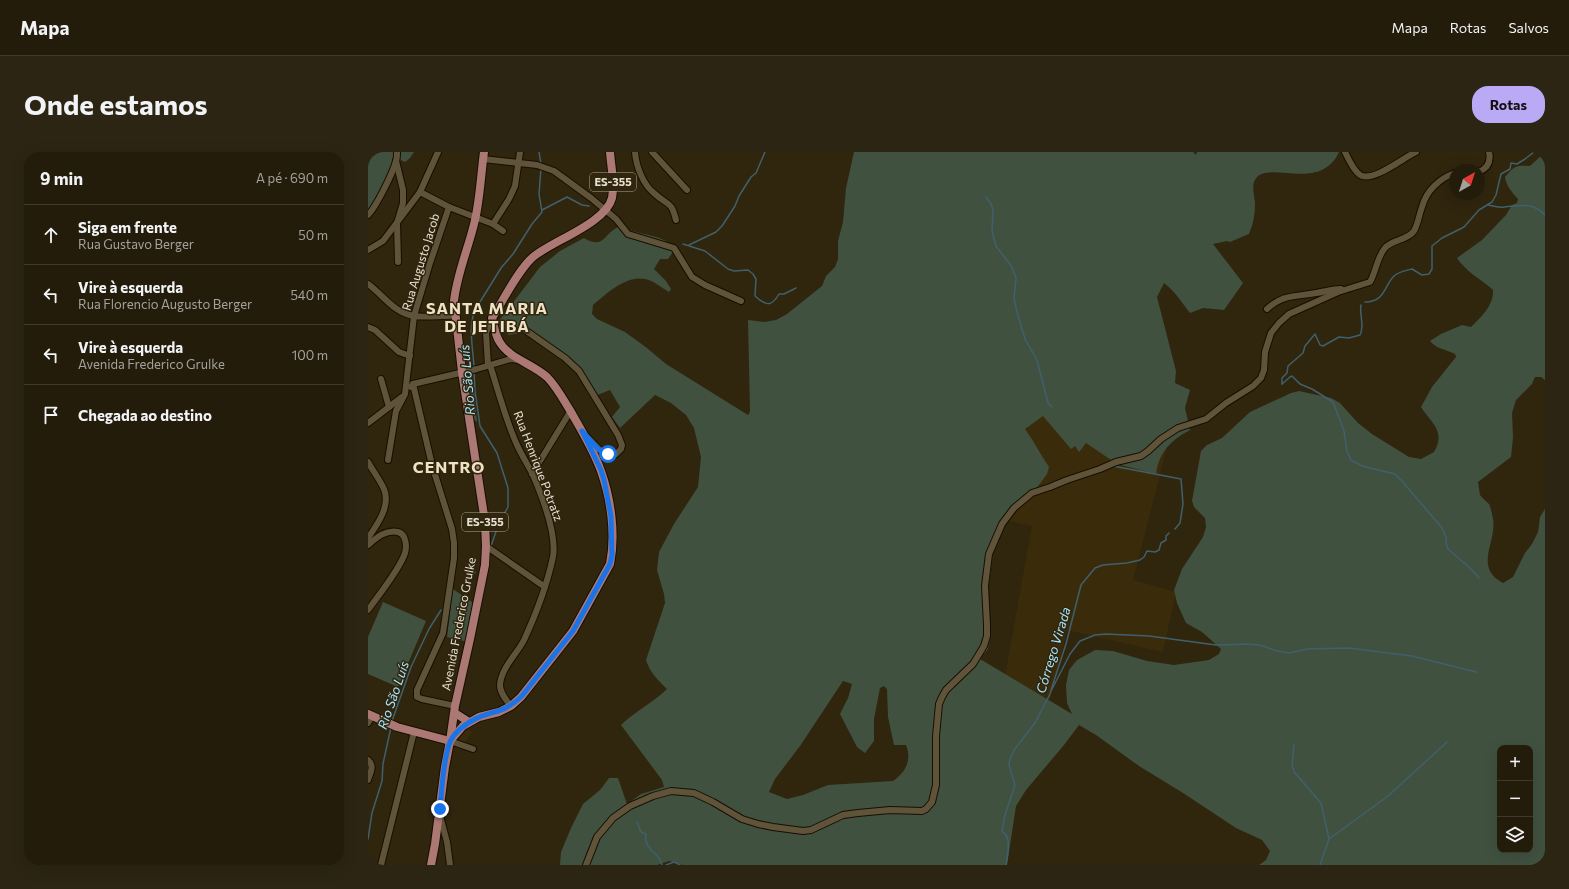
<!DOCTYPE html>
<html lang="pt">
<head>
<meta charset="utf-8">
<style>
  :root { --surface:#241c0a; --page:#2c2513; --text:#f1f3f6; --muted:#a3a19c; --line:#413a2b; --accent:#baaaf6 }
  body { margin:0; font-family:Commissioner,sans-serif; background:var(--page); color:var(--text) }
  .controls { position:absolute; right:12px; bottom:12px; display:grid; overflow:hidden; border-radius:8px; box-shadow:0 4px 16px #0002 }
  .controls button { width:36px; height:36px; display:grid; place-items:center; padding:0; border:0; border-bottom:1px solid var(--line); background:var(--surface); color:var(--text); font:20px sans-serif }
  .compass { position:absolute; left:1081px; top:12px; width:36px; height:36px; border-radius:50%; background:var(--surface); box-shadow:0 4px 16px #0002; rotate:39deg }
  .stop { position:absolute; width:12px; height:12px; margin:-9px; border:3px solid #1a73e8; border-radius:50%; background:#fff }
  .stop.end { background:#1a73e8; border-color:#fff; box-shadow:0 1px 4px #0008 }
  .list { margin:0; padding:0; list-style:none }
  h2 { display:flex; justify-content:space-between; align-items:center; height:52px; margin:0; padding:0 16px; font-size:17px }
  h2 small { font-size:13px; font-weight:400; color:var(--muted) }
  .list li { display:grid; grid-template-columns:26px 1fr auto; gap:12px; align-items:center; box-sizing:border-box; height:60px; padding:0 16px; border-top:1px solid var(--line) }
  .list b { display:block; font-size:15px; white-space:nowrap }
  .list p { margin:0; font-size:13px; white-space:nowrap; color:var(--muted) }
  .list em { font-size:13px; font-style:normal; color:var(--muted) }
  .icon { flex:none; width:22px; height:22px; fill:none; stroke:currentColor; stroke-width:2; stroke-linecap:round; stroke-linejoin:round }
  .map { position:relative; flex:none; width:1177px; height:713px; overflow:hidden; border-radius:16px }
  header { display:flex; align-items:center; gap:24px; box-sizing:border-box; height:56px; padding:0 20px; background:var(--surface); border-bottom:1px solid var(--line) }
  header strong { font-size:19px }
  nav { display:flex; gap:22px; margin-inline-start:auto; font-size:14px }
  .intro { display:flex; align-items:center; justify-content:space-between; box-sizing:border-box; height:96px; padding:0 24px }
  h1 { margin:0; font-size:28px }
  .button { padding:10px 18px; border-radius:16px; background:var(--accent); color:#111; font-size:14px; font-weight:700 }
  main { display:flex; gap:24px; padding:0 24px }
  aside { flex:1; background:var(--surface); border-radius:16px; box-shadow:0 4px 16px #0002 }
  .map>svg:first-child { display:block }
  .built { fill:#3a2c0b }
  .green { fill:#415140; fill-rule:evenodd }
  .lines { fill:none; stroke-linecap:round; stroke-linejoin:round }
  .stream { stroke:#40606d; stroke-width:1.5 }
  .minor-casing { stroke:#180e00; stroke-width:8 }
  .major-casing { stroke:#180e00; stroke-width:10 }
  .minor { stroke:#5f543a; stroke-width:6 }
  .major { stroke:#ab7873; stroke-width:8 }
  .route { stroke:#1a73e8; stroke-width:5 }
  .labels { text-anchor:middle; stroke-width:3; stroke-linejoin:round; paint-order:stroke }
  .shield { fill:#30250d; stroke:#b0a897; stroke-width:1 }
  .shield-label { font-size:11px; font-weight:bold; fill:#e7e0d2 }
  .street-label { font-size:12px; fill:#e7e0d2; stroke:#30250d }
  .water-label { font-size:13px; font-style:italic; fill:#a5e4fd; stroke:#30250d }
  .district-label { font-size:16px; font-weight:bold; letter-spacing:1px; fill:#f0e2c5; stroke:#30250d }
</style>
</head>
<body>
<header>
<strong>Mapa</strong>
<nav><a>Mapa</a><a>Rotas</a><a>Salvos</a></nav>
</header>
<div class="intro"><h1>Onde estamos</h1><a class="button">Rotas</a></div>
<main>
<aside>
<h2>9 min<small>A pé · 690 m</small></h2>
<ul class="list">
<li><svg class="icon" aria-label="ahead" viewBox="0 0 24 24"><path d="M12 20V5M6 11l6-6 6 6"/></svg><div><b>Siga em frente</b><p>Rua Gustavo Berger</p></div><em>50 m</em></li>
<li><svg class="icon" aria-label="left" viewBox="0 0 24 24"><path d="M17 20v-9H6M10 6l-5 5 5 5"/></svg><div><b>Vire à esquerda</b><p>Rua Florencio Augusto Berger</p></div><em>540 m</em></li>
<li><svg class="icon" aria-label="left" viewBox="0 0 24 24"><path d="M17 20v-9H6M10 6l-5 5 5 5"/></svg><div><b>Vire à esquerda</b><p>Avenida Frederico Grulke</p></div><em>100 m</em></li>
<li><svg class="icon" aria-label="arrive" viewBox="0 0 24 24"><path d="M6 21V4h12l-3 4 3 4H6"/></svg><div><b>Chegada ao destino</b></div></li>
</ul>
</aside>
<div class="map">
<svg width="1177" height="713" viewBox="0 0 1177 713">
  <rect width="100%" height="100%" fill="#30250d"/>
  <g class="built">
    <path d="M660,251l140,40 -35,137 43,12 -13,60 -96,-22 -19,78 -47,-10 31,-172 -31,-7z"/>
    <path d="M97,574l7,6 -8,12 -8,-6z"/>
  </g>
  <g class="green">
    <path d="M0,0h46l-4,6 -5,4 -4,-2 -3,4c-5,11 -21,49 -30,53z"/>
    <path d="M486,0h339l3,3 1,-3h142c-19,42 -73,6 -84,28 -4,6 0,17 0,24 0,11 -2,21 -6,30l-19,8 -3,-1 -14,3 30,39 -19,27 -21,-2 -13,5c-8,-10 -15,-22 -26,-30l-7,14 19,74 -1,12 15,7 -5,18 5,22c-19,10 -31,22 -34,44l-39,-10 -31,-21 -7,9 -4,-6 -4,3 -28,-33 -18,13c9,12 15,25 24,38l-2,7 -11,15 -20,18 -11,17 -11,22 -6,45 3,44 -3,14 -8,10 92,55 -5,-11 -1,-18 3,-15 8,-10 18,-10 18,1 34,10 27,4 35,-5 10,-6 2,-5 -19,-17 -16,-9 -9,-20 -3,-13 8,-21 21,-32 3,-10 -1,-9 -11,-11 -2,-6 9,-50 6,-6 15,-7 28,-26 41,-19 8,-2 32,7 9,5 18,20 14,11 37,23 12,2 13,-7c12,-21 -2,-28 -13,-45l11,-20 24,-30 -1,-3c-9,-5 -17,-4 -25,-13l11,-7 21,-9 9,2c10,-10 23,-22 22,-37 -12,-11 -27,-18 -36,-32l25,-18 24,-25 6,-10 5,-2 1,-4c-6,-7 -12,-13 -13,-22 9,-11 11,-12 25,-11l15,-14v228l-4,-3h-6l-3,7 -16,16 -4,13 1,25 -2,19 -33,25c1,4 1,9 2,13 2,3 6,6 9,9 2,4 3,10 4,15 4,23 -20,48 10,64l10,-6 12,-24 7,-9 6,-12 2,-15 5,-8v356h-286l7,-5 4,-9 -8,-11 -26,-12 -53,-35 -44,-27 -43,-31 -17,-10 -15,20 -38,45 -10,16 -9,59h-324l-14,-4 -12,4h-97l1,-13 10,-24 12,-24 17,-14 9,-12h9l9,26 14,-10 23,-7 -2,-7 -41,-55c14,-14 32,-22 46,-36 -9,-9 -17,-16 -21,-29l19,-57 -1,-9 -7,-24 2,-18 15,-28 24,-37 3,-30 -7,-29 -8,-13 -15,-12 -16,-8 -35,33 -8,-11 8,-10 -10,-17 -15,6c-7,-9 -13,-20 -21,-28 -10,-10 -38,-19 -40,-36l-6,-1 -19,4 -4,-4 -6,2v-12l41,-54 20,-16 24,-13c21,13 20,-7 37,-12 16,10 42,7 54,23l-7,10h-8l-6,10 12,12 5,8 -2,3c-7,-4 -16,-12 -24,-13 -19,-4 -39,15 -52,26l-1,9 5,5 28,13 22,16 19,16 82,51 2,-3 -2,-92 16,2 12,-2 11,-6 35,-28 4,-10 9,-9 3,-8v-18l5,-19 3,-34zM475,529l9,3 -4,14 -8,16 17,33 8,6 9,-12v-22l6,-31 4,-2 3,3 1,28 6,28h12c6,15 0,27 -13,36l-65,4 -25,10 -16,4 -18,-7 6,-13 25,-33zM1132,596h30v102h-30z"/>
    <path d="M105,229l4,41 -4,-3 -6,-37z"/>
    <path d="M85,437l23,16 -8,37 -21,-5z"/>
    <path d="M15,450l43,19 -28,66 -30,-13v-37z"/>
  </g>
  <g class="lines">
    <g class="stream">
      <path d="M171,0l2,12"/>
      <path d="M618,45l5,7 2,6 -1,21 4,15 16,21 4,11 -2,20 3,14 8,27 12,21 11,43 4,4"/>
      <path d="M1120,53c5,1 10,3 16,2 17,-1 27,-6 41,8"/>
      <path d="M174,58l25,-13 15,8 7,1"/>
      <path d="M315,92l22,7 23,18 6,2 14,-1 5,4 3,5 -1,17c10,9 16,12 24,-2h5l12,-6"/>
      <path d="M321,93l27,-13 6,-6 13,-20 4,-10 12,-19 5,-4 9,-21"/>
      <path d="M997,150c20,0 19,-16 29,-26 4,-4 14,-6 18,-7l10,6 7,-1 3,-5v-23l10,-8 22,-11 15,-17 13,-8 4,-7 5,-21 9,-5 1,-6 6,1 8,-5 9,-7"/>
      <path d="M106,215c-1,-19 -6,-39 1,-57l26,-42 12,-14 19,-30 10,-12 -3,-18 2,-26"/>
      <path d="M106,219l1,20 5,35 17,27 11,35v19l-9,16 -8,23"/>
      <path d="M914,232l8,-7 2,-1 8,8 12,5 21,13 11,29 3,20 4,9 11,6 33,8 7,7 40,47 4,9v5l2,7 23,20 8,9"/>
      <path d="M914,232v-6l5,-5 1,-7 15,-13 2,-7 10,-12 5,11 3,1 16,-9 10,1 11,-3c5,-10 -1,-21 1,-30"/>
      <path d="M745,314l68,13 2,25 -3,19 -5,6"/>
      <path d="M93,437l14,-17"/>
      <path d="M683,538l15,-46 15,-59 14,-17 8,-3 24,-2 13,-3 4,-3 3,-6 8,1 4,-2 2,-7 5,-3v-4l3,-3"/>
      <path d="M682,541l20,-39 10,-13 15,-6 11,-1 43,2 67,9 32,-1 12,1 17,6 12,2 18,-4 42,-1 63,8 64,16"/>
      <path d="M24,569l19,-54 18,-38 12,-19"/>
      <path d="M926,592l-2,22 3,7 26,30 8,36 -9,26"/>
      <path d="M269,670l4,10 5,2c-3,16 13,17 16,31"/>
      <path d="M0,687l4,-26 10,-32 1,-17 8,-37"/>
      <path d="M961,687l59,-43 59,-54"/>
      <path d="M298,713l8,-3 6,3"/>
      <path d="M638,713c1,-7 5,-23 0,-30 -1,-1 -3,-3 -4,-4l3,-16 10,-30 -6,-20 1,-6 4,-9 21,-27 15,-29"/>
    </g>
    <g class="minor-casing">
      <g id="minor">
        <path d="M267,0c1,14 8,33 20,42 13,12 16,6 21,26"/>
        <path d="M284,0l35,38"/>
        <path d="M977,0c4,8 8,18 15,23 13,8 44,-18 56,-23"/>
        <path d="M115,7l54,6 17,6 37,27 25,21 12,15 46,14 18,29 13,8 36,16"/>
        <path d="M28,9l7,29v13l-6,20 1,39"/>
        <path d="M1111,20c9,-4 12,-11 10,-20"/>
        <path d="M52,40l29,15 44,17 10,7"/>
        <path d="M0,63c8,-8 25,-42 28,-54 1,-2 1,-6 1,-9"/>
        <path d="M125,72l16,-25 6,-13 5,-34"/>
        <path d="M0,98l15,-9 37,-49 18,-40"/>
        <path d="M0,132c15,11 26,29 46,32 12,2 29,-1 42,0"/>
        <path d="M899,157c16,-15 29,-12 49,-16 8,-1 16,-4 25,-4"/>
        <path d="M0,175l7,3 24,22 11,4"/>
        <path d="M157,178l40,28 14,13 39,64 4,10 -1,4 -5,5c-13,3 -20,-8 -28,-16"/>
        <path d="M120,213l-2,-32 6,-15"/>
        <path d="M122,213c8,25 16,56 27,80 5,11 11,20 16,30 9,21 24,59 20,82 -6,28 -17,57 -29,83 -7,14 -23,28 -24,45 0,8 6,15 11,21"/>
        <path d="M13,227l8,28"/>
        <path d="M45,232l19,81 20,64 2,14v15l-11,75 -26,57v7l5,2 33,7"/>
        <path d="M43,235l2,-3 64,-15 33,-10 9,1"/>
        <path d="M0,271l34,-26"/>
        <path d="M20,308l8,-49 9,-17 9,-78 16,-53 19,-56"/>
        <path d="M0,310c5,9 12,18 16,27 7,17 -7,36 -16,49"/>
        <path d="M164,322l38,-62"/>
        <path d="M0,393c8,-7 18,-16 30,-13 8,2 9,14 7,21 -5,16 -27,43 -37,57"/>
        <path d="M118,394l59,41"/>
        <path d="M0,571l4,-7"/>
        <path d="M82,589l23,8"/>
        <path d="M0,608c7,6 2,13 0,20"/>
        <path d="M72,664l7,26 3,23"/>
        <path d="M13,713l33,-133"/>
        <path d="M218,713l11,-28 16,-19 17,-12 23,-10 18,-5 23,2 19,9 29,17 16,5 15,3 30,4 8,-1 32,-15 15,-2 32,-3 32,1 4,-2 6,-7 4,-17v-49l3,-32 3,-7 4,-7 27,-26 11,-18 3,-10v-11l-2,-39 4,-32 13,-30 12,-16 18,-15 18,-6 17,-7 33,-11 16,-7 25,-6 7,-5 13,-12 17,-11 28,-9 20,-16 27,-17 8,-8 3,-8 1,-18 6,-19 8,-10 10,-9 49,-22 32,-10c6,-10 7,-25 15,-34 7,-9 22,-7 29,-17 4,-7 5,-16 8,-24 4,-16 18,-29 33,-34"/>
      </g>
    </g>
    <g class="major-casing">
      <g id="major">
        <path d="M87,561l14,9"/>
        <path d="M0,562l29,13 53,14"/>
        <path d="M82,589l13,-15 16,-9 20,-5 12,-6 10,-9 52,-66 37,-67c6,-29 1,-65 -9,-93 -7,-20 -19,-40 -30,-59 -7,-11 -14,-25 -24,-35 -14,-13 -39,-19 -48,-36 -4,-7 -5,-15 -7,-23 11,-17 26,-48 41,-61 19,-16 73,-34 79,-59 3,-15 -1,-31 -2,-46"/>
        <path d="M63,713l4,-21 10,-77 5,-26 5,-35 15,-67 15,-74 1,-19 -1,-24 -23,-150 -8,-71c3,-28 15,-54 21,-81 5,-22 6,-46 9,-68"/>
      </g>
    </g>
    <use href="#minor" class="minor"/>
    <use href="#major" class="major"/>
  </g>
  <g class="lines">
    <path class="route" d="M72,657c2,-20 3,-49 10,-67 5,-11 17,-19 27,-24 19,-8 26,-5 44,-21l52,-66 37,-67 2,-9 -1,-39 -7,-36 -3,-10 -19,-39 16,18 10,5"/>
  </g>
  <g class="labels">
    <g class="shield">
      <rect x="222" y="21" width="46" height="18" rx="3"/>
      <rect x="94" y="361" width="46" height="18" rx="3"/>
    </g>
    <g class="shield-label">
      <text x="245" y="34">ES-355</text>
      <text x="117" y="374">ES-355</text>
    </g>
    <g class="street-label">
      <text transform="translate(53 110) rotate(-73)" y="4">Rua Augusto Jacob</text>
      <text transform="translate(170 314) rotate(69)" y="4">Rua Henrique Potratz</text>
      <text transform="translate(91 472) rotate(-79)" y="4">Avenida Frederico Grulke</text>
    </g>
    <g class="water-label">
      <text transform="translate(99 228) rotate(-95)" y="5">Rio São Luís</text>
      <text transform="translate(685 498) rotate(-73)" y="5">Córrego Virada</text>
      <text transform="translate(25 543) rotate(-71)" y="5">Rio São Luís</text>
    </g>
    <g class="district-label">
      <text x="119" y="162">SANTA MARIA<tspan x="119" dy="18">DE JETIBÁ</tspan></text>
      <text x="81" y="321">CENTRO</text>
    </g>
  </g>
</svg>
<div class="controls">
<button>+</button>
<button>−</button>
<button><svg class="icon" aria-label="layers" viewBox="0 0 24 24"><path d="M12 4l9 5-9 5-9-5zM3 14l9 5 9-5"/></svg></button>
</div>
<svg class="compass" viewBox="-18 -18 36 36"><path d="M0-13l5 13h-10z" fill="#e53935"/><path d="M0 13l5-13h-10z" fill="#a3a19c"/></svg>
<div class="stop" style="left:240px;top:302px"></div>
<div class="stop end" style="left:72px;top:657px"></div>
</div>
</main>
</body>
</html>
